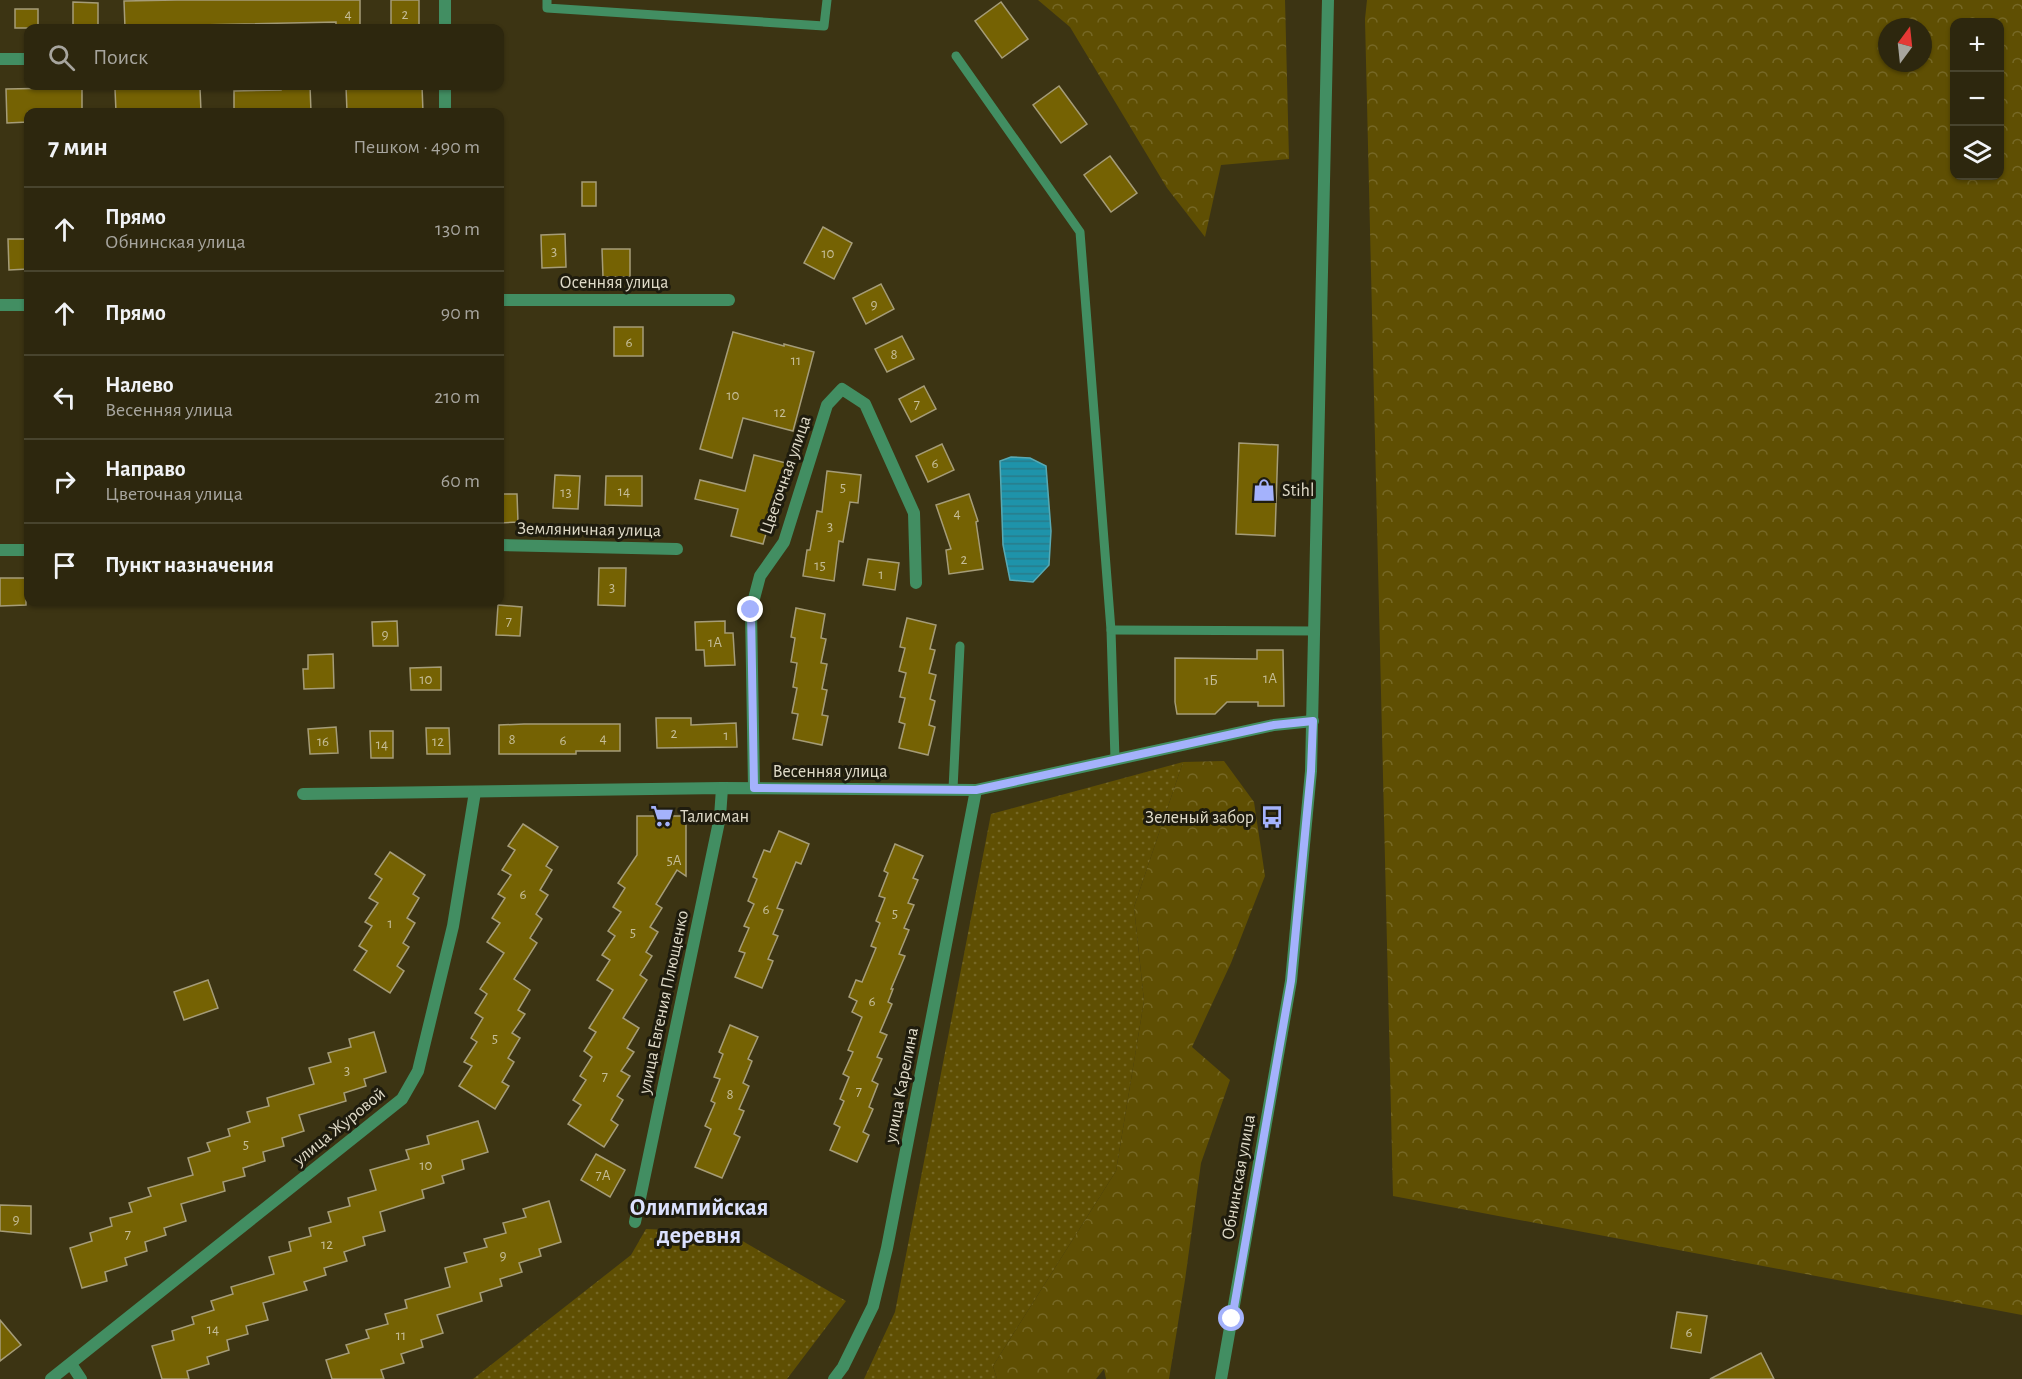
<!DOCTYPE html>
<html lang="ru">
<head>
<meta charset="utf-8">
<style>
  :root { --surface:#2d270e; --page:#352f17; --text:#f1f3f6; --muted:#a7a59e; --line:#48442e }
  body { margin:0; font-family:"Alegreya Sans",sans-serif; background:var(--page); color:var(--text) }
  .controls { position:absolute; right:18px; top:18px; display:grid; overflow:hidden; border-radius:12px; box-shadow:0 2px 4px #0004 }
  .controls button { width:54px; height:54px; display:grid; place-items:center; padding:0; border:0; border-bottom:2px solid var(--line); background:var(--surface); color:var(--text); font:30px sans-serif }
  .compass { position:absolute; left:1878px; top:18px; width:54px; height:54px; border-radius:50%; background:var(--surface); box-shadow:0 2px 4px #0004; rotate:15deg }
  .stop { position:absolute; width:18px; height:18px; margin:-14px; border:4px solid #a4b2fc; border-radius:50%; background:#fff }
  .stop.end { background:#a4b2fc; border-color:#fff; box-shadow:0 2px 6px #0008 }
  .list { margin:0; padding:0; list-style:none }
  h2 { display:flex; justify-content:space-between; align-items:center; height:78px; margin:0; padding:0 24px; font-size:26px }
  h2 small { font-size:20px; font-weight:400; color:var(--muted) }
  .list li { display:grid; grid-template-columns:39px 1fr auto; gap:18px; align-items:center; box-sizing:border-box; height:84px; padding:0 24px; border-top:2px solid var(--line) }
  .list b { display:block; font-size:22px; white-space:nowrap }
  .list p { margin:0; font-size:20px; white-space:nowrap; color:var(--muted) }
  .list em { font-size:20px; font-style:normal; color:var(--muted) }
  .icon { flex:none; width:33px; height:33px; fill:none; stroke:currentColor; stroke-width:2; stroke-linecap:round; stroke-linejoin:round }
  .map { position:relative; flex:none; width:2022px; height:1379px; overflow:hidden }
  .search { position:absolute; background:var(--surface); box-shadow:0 2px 4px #0004; left:24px; top:24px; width:480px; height:66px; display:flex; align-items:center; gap:15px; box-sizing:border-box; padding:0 21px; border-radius:12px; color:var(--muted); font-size:22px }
  .panel { position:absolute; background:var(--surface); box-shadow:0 2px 4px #0004; left:24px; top:108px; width:480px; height:498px; border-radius:12px }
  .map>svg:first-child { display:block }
  .grass { fill:url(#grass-dots) }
  .forest { fill:url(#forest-crowns); fill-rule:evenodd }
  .water { fill:url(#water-rules); stroke:#58a9b3; stroke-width:1.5 }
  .building { fill:#756203; stroke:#a59c78; stroke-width:1.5 }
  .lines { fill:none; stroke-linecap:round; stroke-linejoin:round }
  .service { stroke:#428e62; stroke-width:9 }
  .minor { stroke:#428e62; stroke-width:12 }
  .tertiary { stroke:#428e62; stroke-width:12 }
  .route { stroke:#a4b2fc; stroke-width:8 }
  .labels { text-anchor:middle; stroke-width:6; stroke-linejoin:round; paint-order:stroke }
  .number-label { font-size:15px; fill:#c5bd98 }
  .street-label { font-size:18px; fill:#e0dbc9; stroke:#1f1c0e }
  .poi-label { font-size:18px; fill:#e0dbc9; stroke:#1f1c0e; text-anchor:start }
  .district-label { font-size:24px; font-weight:bold; fill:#dbe1fe; stroke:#1f1c0e }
</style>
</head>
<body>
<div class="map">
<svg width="2022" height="1379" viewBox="0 0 2022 1379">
  <defs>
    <pattern id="grass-dots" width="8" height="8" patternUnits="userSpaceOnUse" patternTransform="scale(1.5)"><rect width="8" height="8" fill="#5f4f03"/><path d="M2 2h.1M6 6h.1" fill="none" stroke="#766826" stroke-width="1.8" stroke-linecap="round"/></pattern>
    <pattern id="forest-crowns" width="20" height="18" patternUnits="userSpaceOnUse" patternTransform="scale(1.5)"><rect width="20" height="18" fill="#5f4f03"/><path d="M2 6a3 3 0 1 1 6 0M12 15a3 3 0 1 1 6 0" fill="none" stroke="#766826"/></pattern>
    <pattern id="water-rules" width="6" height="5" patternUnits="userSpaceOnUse" patternTransform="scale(1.5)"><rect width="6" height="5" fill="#1e93aa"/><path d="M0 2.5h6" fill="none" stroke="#297b89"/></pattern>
  </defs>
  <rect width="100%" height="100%" fill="#3c3413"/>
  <g class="grass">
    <path d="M1183,762l-49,145 10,94 -28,170 -123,195 4,13h-133l31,-67 96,-498z"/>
    <path d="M646,1229l81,3 119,69 -59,78h-314l158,-124z"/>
  </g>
  <g class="forest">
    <path d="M1038,0h247l4,159 -68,6 -16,72 -38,-49 -97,-161z"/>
    <path d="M1367,0h655v1315l-629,-119 -28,-1177zM1954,22h46v154h-46zM1887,27h36v36h-36z"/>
    <path d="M1224,761l30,41 11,74 -34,87 -39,84 38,33 -29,83 -16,117 -16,99h-63l-2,-10 -8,10h-99l-4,-13 123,-195 28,-170 -10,-94 49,-145z"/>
  </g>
  <path class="water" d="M1011,457l19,1 16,8 5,65 -2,34 -16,17 -23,-2 -7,-35 -3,-84z"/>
  <g class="building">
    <path d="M177,0h183v28h-24v-6l-184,4v2h-27l-1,-27z"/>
    <rect x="391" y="0" width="28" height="28"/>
    <path d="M73,2l25,1v25h-25z"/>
    <path d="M1001,2l27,37 -26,19 -27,-37z"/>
    <rect x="15" y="9" width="23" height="19"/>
    <path d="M60,86h22v26h-54v10l-21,1 -1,-34 54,-1z"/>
    <path d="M310,86l1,26h-77v-21l47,-1v-3z"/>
    <path d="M346,86h76l1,26h-76z"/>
    <path d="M1059,86l28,38 -26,19 -28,-38z"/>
    <path d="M154,87v2l46,-1 1,24h-28v-3l-31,2v1h-26l-1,-23z"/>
    <path d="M1110,156l27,37 -26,19 -27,-37z"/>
    <rect x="582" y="182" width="14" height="24"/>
    <path d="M823,227l29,16 -18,36 -30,-16z"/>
    <path d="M565,234l1,33 -24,1 -1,-33z"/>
    <path d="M8,239h20v30l-19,1z"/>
    <path d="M602,249h28v28h-27z"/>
    <path d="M881,284l13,25 -28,15 -13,-26z"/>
    <rect x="614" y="327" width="29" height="29"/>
    <path d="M733,332l51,14v-2l30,8 -21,79 -50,-13 -11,40 -32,-9z"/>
    <path d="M902,336l12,23 -27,13 -12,-23z"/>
    <path d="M924,386l12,23 -25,13 -12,-23z"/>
    <path d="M1239,443l39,2 -3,91 -39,-2z"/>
    <path d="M942,444l12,26 -26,12 -12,-26z"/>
    <path d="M754,455l32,8 -23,81 -32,-8 7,-27 -43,-10 5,-19 45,11z"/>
    <path d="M827,471l34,4 -3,28 -8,-1 -7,40 -4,-1 -5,40 -31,-5 4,-26h3l7,-39 5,1z"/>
    <path d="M555,475l25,1 -2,33 -25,-1z"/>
    <path d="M606,476h36v30l-37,-1z"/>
    <path d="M500,494h17l1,28 -18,1z"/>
    <path d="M969,494l9,27 -2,1 7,47 -34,5 -3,-24 5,-1 -15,-44z"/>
    <path d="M868,559l31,4 -4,27 -32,-5z"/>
    <path d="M599,568h27l-1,38 -27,-1z"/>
    <path d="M0,578h26v27l-26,1z"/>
    <path d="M498,605l24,2 -2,29 -24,-1z"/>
    <path d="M796,608l29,6 -4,24 5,1 -5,24 6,1 -5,25 5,1 -5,25 6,1 -6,29 -29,-6 5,-25 -6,-1 5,-25 -4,-1 4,-24 -6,-1 4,-24 -4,-1z"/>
    <path d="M907,618l29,7 -6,24 5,1 -6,23 7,2 -6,24 5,2 -6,24 6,2 -7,28 -29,-7 6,-24 -6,-2 6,-24 -5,-1 6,-24 -7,-2 6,-23 -5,-1z"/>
    <path d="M397,621l1,25h-25l-1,-24z"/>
    <path d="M725,621v12h8l2,32 -30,1 -1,-16h-8l-1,-28z"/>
    <path d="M1257,650h26l1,56h-26v-4h-31l-12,12h-38l-2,-12v-44l82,1z"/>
    <path d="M333,654l1,34 -30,1 -1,-20h5v-14z"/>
    <path d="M441,667v23h-30l-1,-22z"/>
    <path d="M656,718h35v7l45,-2 1,24 -80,1z"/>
    <path d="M524,724h96v27h-44v3h-77v-29z"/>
    <path d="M336,727l2,26 -28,1 -2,-25z"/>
    <path d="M426,728h23l1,26h-23z"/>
    <path d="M370,731h23v27h-22z"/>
    <path d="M637,816h49v60l-9,-6 -21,34 6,4 -12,19 8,5 -12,20 6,4 -12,19 7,5 -24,38 16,10 -12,20 7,4 -13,19 9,5 -13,20 6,4 -12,20 7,5 -14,22 -36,-23 13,-19 -8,-5 13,-20 -6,-4 12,-19 -8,-6 12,-19 -7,-4 24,-38 -16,-10 13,-20 -8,-5 13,-19 -7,-5 13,-19 -8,-5 12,-19 -7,-5 19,-28z"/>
    <path d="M523,824l35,23 -12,19 6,4 -12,20 8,5 -12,19 6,5 -12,19 7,5 -23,36 16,11 -12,20 7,4 -13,19 8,5 -12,20 6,4 -12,20 7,4 -14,23 -36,-23 13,-20 -8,-4 13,-20 -6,-4 12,-20 -8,-5 12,-19 -7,-5 24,-36 -17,-11 13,-19 -8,-5 13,-20 -7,-4 13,-19 -9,-5 13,-20 -7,-4z"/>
    <path d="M779,831l30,13 -8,20 -5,-2 -19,46 6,2 -10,24 5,2 -10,23 5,2 -11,27 -27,-11 10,-24 -6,-2 10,-23 -5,-2 10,-22 -6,-3 9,-22 -4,-2 11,-27 6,2z"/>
    <path d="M895,844l28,12 -10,22 5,2 -10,23 6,2 -10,23 5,2 -10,24 6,2 -14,33h2l-5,13 4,2 -12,28 7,3 -10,22 5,2 -10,22 6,3 -9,23 4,2 -10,23 6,3 -12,27 -27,-12 10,-23 -6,-3 10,-23 -4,-2 9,-22 -6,-3 10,-22 -5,-2 14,-33 -10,-5 5,-11 -8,-4 7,-17 6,2 14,-34 -5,-2 9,-23 -4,-2 9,-23 -6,-2 9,-23 -4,-2z"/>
    <path d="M390,852l35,23 -12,19 6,4 -12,20 8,5 -12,20 6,4 -12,19 7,5 -14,22 -36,-23 13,-19 -8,-5 13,-20 -7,-4 13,-19 -9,-5 13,-19 -7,-5z"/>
    <path d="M208,980l10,28 -34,12 -10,-28z"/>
    <path d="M730,1025l28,12 -10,22 4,2 -9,22 6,3 -10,23 5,2 -10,23 6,3 -18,41 -27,-11 16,-38 -6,-3 10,-23 -4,-2 9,-22 -6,-2 9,-23 -4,-2z"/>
    <path d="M374,1032l12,40 -22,7 2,7 -22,7 2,8 -47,14 5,16 -22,7 2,8 -21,6 2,9 -22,7 2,8 -22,6 2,9 -44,13 5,17 -22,7 2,7 -21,7 2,9 -22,7 2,7 -22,7 2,9 -25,7 -12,-40 22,-7 -2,-8 22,-7 -2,-8 22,-6 -3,-9 22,-7 -3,-8 45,-13 -5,-17 22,-7 -3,-8 23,-7 -2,-7 22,-7 -3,-10 22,-6 -2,-8 47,-14 -5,-16 22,-6 -3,-9 23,-6 -2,-8z"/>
    <path d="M478,1121l10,31 -26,8 2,9 -22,7 2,7 -22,7 2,8 -44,14 5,19 -22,6 2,8 -21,7 3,9 -23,7 2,7 -22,7 3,8 -44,13 5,17 -22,6 2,8 -21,6 2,10 -22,7 2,7 -22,7 2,8h-27l-10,-33 22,-6 -2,-9 22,-7 -2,-7 22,-7 -3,-9 22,-7 -2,-7 43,-13 -5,-17 22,-6 -2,-9 22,-6 -2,-8 22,-6 -3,-10 22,-6 -2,-8 28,-8 -6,-20 39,-11 -3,-9 23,-6 -2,-8z"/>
    <path d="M596,1154l29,16 -15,27 -29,-17z"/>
    <path d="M549,1201l12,41 -22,7 2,7 -22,7 3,9 -22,7 2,7 -22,7 2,8 -45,14 6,18 -22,7 2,7 -22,7 3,9 -23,7 3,9h-52l-6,-19 23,-7 -3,-8 23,-7 -3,-8 22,-6 -3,-10 22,-6 -2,-8 45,-13 -5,-19 22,-6 -3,-9 23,-6 -3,-8 22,-6 -3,-10 23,-6 -3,-8z"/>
    <path d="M0,1205l31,1v28l-31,-3z"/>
    <path d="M1677,1312l30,4 -6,37 -30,-5z"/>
    <path d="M0,1320l21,25 -21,16z"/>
    <path d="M1761,1353l13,26h-64z"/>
  </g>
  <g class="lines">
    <g class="service">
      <path d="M547,0v8l277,18 3,-26"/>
      <path d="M956,56l124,176 31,398 4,129"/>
      <path d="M1111,630l204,1"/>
      <path d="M953,789l7,-143"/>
    </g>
    <g class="minor">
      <path d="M445,28v-28"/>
      <path d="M0,59h28"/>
      <path d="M445,86v26"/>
      <path d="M500,300h229"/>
      <path d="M0,305h28"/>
      <path d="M500,545l177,4"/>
      <path d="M0,550h28"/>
      <path d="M754,788l-3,-178 9,-34 24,-34 43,-137 15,-16 23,15 49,109 2,70"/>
      <path d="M303,794l419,-6 254,2 298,-65 39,-4"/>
      <path d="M635,1222l85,-405 2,-29"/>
      <path d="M71,1364l10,15"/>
      <path d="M51,1379l351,-280 16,-28 35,-145 22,-134"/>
      <path d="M834,1379l9,-12 30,-61 14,-58 89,-458"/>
    </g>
    <path class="tertiary" d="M1221,1379l70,-398 20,-210 17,-771"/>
  </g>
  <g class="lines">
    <path class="route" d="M751,610l3,178 222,2 298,-65 39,-4 -2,50 -20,210 -59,338"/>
  </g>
  <defs>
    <g id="shop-bare" transform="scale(1.8)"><path d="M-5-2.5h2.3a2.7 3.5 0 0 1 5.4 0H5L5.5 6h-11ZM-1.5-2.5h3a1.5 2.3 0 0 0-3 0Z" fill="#a4b2fc" stroke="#1f1c0e" stroke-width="2.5" paint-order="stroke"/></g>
    <g id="supermarket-bare" transform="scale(1.8)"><path d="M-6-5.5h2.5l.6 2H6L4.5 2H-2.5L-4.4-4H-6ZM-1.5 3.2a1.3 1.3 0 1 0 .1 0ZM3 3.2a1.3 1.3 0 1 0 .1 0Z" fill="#a4b2fc" stroke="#1f1c0e" stroke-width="2.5" paint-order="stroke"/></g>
    <g id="bus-bare" transform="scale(1.8)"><path d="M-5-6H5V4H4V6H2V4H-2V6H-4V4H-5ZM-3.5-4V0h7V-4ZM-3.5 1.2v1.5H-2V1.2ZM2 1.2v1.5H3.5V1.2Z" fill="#a4b2fc" stroke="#1f1c0e" stroke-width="2.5" paint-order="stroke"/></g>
  </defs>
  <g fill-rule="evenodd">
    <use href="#shop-bare" x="1264" y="490"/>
    <use href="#supermarket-bare" x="662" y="816"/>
    <use href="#bus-bare" x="1272" y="817"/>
  </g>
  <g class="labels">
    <g class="number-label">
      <text x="348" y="19">4</text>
      <text x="405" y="19">2</text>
      <text x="554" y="256">3</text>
      <text x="828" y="258">10</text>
      <text x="874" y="309">9</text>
      <text x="629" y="347">6</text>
      <text x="894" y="359">8</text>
      <text x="796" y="365">11</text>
      <text x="733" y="400">10</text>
      <text x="917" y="409">7</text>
      <text x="780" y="417">12</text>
      <text x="935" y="468">6</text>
      <text x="843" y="492">5</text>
      <text x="624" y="496">14</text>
      <text x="566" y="497">13</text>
      <text x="957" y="518">4</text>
      <text x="830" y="531">3</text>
      <text x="964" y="564">2</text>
      <text x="820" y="570">15</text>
      <text x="881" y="579">1</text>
      <text x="612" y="592">3</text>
      <text x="509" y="626">7</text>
      <text x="385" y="639">9</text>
      <text x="715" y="647">1А</text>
      <text x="1270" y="683">1А</text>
      <text x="426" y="684">10</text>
      <text x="1211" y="685">1Б</text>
      <text x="674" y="738">2</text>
      <text x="726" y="740">1</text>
      <text x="603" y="743">4</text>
      <text x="512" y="744">8</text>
      <text x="563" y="745">6</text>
      <text x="323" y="746">16</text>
      <text x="438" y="746">12</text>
      <text x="382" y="749">14</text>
      <text x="674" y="865">5А</text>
      <text x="523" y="899">6</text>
      <text x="766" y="914">6</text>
      <text x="895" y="918">5</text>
      <text x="390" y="928">1</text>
      <text x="633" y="937">5</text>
      <text x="872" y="1006">6</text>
      <text x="495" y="1043">5</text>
      <text x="347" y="1075">3</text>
      <text x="605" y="1081">7</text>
      <text x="859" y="1096">7</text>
      <text x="730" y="1099">8</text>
      <text x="246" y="1149">5</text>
      <text x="426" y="1170">10</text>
      <text x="603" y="1180">7А</text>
      <text x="16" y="1224">9</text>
      <text x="128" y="1239">7</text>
      <text x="327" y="1249">12</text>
      <text x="503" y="1260">9</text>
      <text x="213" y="1334">14</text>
      <text x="1689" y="1337">6</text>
      <text x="401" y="1340">11</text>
    </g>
    <g class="street-label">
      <text x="614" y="288">Осенняя улица</text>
      <text transform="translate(785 475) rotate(-71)" y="6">Цветочная улица</text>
      <text transform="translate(589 529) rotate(1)" y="6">Земляничная улица</text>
      <text x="830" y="777">Весенняя улица</text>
      <text transform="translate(663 1002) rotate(-78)" y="6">улица Евгения Плющенко</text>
      <text transform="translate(901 1085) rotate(-79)" y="6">улица Карелина</text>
      <text transform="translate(339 1126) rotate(-39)" y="6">улица Журовой</text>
      <text transform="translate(1238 1177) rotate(-80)" y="6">Обнинская улица</text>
    </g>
    <g class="poi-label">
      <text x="1282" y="496">Stihl</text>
      <text x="680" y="822">Талисман</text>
      <text x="1254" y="823" text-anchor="end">Зеленый забор</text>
    </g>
    <g class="district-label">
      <text x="699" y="1215">Олимпийская<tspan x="699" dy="28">деревня</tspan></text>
    </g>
  </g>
</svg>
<div class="controls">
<button>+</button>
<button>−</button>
<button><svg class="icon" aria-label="layers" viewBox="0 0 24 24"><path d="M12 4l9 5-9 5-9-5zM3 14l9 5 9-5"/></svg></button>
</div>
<svg class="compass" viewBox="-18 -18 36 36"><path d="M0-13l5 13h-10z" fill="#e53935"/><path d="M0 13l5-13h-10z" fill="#a7a59e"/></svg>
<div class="stop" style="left:1232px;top:1319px"></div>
<div class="stop end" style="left:751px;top:610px"></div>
<div class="search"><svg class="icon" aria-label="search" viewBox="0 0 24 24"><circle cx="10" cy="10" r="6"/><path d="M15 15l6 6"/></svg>Поиск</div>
<section class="panel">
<h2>7 мин<small>Пешком · 490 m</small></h2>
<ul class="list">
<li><svg class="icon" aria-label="ahead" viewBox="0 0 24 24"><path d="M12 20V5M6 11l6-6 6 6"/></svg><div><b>Прямо</b><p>Обнинская улица</p></div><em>130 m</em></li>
<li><svg class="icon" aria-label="ahead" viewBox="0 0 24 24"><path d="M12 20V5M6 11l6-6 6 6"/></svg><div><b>Прямо</b></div><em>90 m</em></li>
<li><svg class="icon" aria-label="left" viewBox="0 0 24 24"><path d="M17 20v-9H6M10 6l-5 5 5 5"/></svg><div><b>Налево</b><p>Весенняя улица</p></div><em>210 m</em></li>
<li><svg class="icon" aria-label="right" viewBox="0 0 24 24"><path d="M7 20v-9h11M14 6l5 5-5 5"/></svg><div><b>Направо</b><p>Цветочная улица</p></div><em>60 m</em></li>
<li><svg class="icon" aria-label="arrive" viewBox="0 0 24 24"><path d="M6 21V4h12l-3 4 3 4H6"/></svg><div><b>Пункт назначения</b></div></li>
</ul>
</section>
</div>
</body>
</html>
